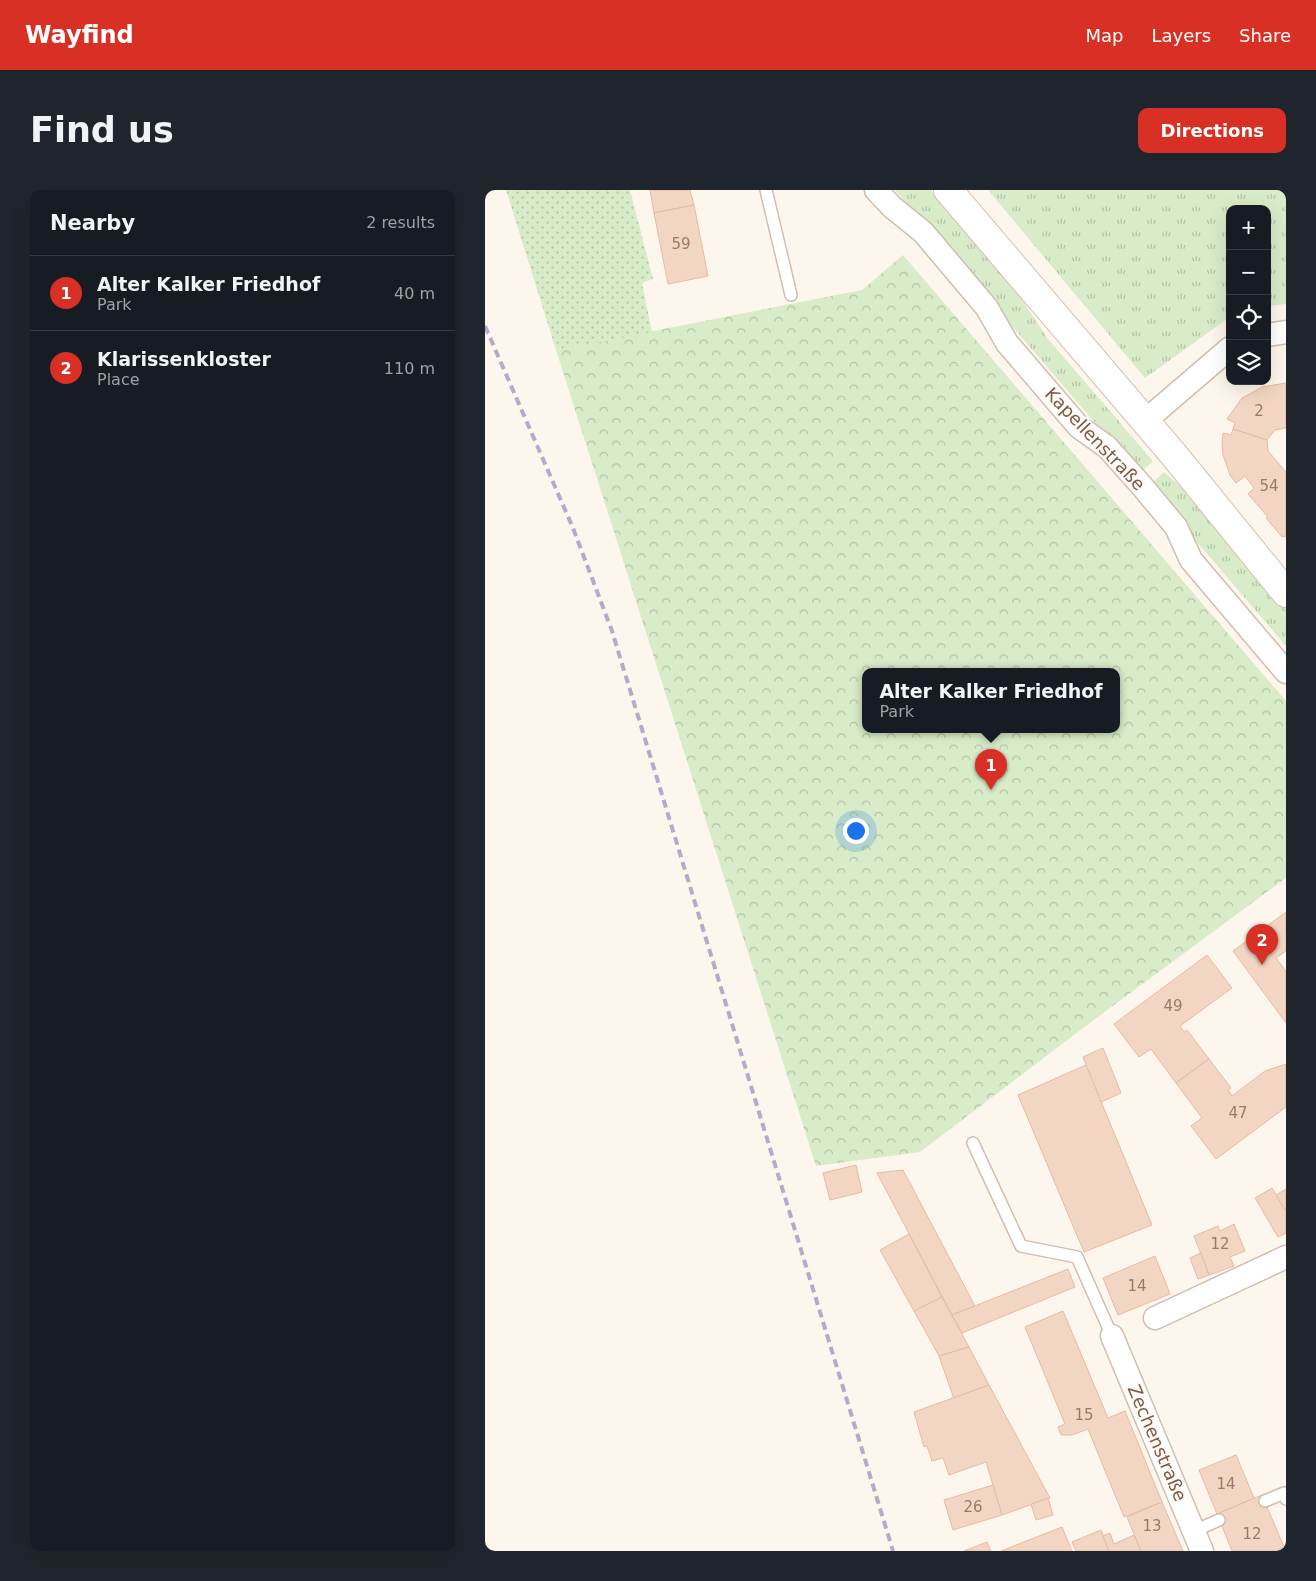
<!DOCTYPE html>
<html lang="en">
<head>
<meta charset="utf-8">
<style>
  :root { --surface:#171b24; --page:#20242c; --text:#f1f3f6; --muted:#9ea1a6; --line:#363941; --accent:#d93025 }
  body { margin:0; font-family:"DejaVu Sans",sans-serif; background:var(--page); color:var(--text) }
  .controls { position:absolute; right:15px; top:15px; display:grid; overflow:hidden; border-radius:10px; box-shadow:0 5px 20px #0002 }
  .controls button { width:45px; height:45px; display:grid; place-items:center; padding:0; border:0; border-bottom:1px solid var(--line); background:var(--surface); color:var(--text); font:25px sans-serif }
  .you { position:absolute; left:370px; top:640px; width:18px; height:18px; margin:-12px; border:4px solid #fff; border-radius:50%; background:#1a73e8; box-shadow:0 0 0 8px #1a73e833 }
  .badge { display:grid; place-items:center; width:32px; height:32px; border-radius:50%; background:var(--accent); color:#fff; font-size:16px; font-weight:700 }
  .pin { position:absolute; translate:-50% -41px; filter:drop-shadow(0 1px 2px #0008) }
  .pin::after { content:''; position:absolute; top:26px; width:18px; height:15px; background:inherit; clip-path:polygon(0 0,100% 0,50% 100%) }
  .popup { position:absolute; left:377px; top:478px; width:258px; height:65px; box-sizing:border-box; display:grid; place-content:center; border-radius:10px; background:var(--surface); filter:drop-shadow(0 1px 4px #0005); font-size:16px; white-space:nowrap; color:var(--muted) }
  .popup b { font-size:19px; color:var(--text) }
  .popup::after { content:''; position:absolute; left:50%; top:100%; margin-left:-10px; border:10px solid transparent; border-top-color:var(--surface) }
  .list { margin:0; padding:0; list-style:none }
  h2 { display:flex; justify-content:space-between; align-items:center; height:65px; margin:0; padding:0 20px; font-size:21px }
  h2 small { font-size:16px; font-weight:400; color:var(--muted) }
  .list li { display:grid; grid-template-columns:32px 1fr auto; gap:15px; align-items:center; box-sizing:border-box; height:75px; padding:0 20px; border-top:1px solid var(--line) }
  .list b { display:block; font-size:19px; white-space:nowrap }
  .list p { margin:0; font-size:16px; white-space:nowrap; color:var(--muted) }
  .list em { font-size:16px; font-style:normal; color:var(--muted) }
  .icon { flex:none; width:28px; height:28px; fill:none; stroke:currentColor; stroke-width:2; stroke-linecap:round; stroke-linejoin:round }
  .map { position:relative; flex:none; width:801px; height:1361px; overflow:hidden; border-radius:10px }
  header { display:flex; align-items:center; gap:30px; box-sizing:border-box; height:70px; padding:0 25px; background:var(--accent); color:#fff }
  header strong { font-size:24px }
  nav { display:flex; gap:28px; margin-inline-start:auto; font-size:18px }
  .intro { display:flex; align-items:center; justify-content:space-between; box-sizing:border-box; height:120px; padding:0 30px }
  h1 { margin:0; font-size:35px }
  .button { padding:12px 22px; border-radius:10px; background:var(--accent); color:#fff; font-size:18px; font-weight:700 }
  main { display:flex; gap:30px; padding:0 30px }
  aside { flex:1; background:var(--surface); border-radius:10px; box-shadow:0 5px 20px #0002 }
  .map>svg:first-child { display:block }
  .grass { fill:url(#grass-tufts) }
  .park { fill:url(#park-crowns); fill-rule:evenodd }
  .garden { fill:url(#garden-dots) }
  .building { fill:#f3d5c3; stroke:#e6bba3 }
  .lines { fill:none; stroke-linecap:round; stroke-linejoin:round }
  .service-casing { stroke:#d1beb0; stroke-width:14 }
  .minor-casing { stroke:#d1beb0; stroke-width:25 }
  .secondary-casing { stroke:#d6c0b0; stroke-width:30 }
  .service { stroke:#fff; stroke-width:11 }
  .minor { stroke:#fff; stroke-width:22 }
  .secondary { stroke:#fff; stroke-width:28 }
  .rail { stroke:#b9a8c9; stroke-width:4; stroke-dasharray:8 5; stroke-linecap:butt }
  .labels { text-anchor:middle; stroke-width:4; stroke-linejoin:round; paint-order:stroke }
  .number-label { font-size:15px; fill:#987a6a }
  .street-label { font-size:18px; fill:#7a5c4d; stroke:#fffaf3 }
</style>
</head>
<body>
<header>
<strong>Wayfind</strong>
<nav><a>Map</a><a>Layers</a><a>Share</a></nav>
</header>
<div class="intro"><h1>Find us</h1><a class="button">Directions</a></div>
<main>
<aside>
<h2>Nearby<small>2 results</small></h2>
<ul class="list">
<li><span class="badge">1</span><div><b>Alter Kalker Friedhof</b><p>Park</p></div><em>40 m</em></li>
<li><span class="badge">2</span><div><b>Klarissenkloster</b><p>Place</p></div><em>110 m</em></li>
</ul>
</aside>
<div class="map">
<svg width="801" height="1361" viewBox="0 0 801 1361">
  <defs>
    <pattern id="grass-tufts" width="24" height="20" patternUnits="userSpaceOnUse" patternTransform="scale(1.25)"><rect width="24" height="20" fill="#d8ecc9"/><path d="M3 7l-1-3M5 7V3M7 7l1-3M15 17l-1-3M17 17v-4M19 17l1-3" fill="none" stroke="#b4c2a5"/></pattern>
    <pattern id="park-crowns" width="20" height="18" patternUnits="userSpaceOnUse" patternTransform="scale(1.25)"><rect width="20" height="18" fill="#d8ecc9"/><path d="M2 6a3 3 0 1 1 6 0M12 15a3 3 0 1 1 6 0" fill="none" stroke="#b4c2a5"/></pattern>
    <pattern id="garden-dots" width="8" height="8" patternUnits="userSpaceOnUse" patternTransform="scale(1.25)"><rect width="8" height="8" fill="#d8ecc9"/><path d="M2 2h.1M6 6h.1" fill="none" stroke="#b4c2a5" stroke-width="1.8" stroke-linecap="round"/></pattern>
  </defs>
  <rect width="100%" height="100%" fill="#fdf6ec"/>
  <g class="grass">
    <path d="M410,0h36l84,99 33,50 105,122 -14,13z"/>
    <path d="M503,0h298v114l-19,2v-97h-37v108l-85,61z"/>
    <path d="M679,282l34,30 88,105v39l-137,-160z"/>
  </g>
  <path class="park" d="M418,65l383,446v177l-195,144 -171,130 -104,14 -260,-816 306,-60zM381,481h250v58h-250z"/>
  <path class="garden" d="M21,0h124l23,89 -11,4 10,49 -96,18z"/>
  <g class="building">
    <path d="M165,0h40l4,15 -40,8z"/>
    <path d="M209,15l14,71 -40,8 -14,-71z"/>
    <path d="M801,193v45l-11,2 -8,10 -34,-11 2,-6 -8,-4 15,-21 20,-11z"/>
    <path d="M748,239l34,11 1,11 18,21v66l-2,-2 -2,1 -16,-19 2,-1 -20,-23 6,-6 -9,-12 -9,7 -6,-8 -7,-20 -1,-11 1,-11 8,2z"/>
    <path d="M801,722v39l-10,7 10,13v52l-53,-72z"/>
    <path d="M722,765l25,33 -52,38 4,6 3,-2 22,29 -33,24 -25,-34 -12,8 -25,-33z"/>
    <path d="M618,858l18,45 -20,9 -18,-45z"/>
    <path d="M724,869l22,29 -3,2 4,6 33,-25 21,-7v43l-70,52 -25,-33 11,-8 -26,-35z"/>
    <path d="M601,875l66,160 -68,27 -66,-157z"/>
    <path d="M371,975l6,27 -32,8 -7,-27z"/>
    <path d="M418,980l72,136 -23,9 -75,-142z"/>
    <path d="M787,998l14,23v22l-8,4 -23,-39z"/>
    <path d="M801,999v22l-10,-16z"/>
    <path d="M749,1034l11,27 -15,6 4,9 -25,9 -15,-39 24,-10 2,5z"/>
    <path d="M424,1044l33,63 -28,14 -34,-61z"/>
    <path d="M716,1063l8,22 -11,4 -8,-21z"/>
    <path d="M670,1066l15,38 -52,21 -15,-37z"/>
    <path d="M583,1079l7,18 -113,46 -10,-18z"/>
    <path d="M457,1107l27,50 -30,9 -25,-45z"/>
    <path d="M578,1121l45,107 17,-7 37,91 -38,15 -36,-88 -16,6h-11l-3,-8 7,-3 -40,-97z"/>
    <path d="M484,1157l20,38 -35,14 -15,-43z"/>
    <path d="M504,1195l61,113 -48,17 -16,-53 -37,13 -6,-17 -11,3 -5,-15 -3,1 -10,-35z"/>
    <path d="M751,1265l18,43 -37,16 -18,-44z"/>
    <path d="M508,1295l9,30 -49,15 -9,-30z"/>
    <path d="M777,1305l22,52 -9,4h-43l-15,-37z"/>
    <path d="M563,1308l5,17 -17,5 -5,-16z"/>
    <path d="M677,1312l21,49h-42l-14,-34z"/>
    <path d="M577,1337l10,24h-71z"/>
    <path d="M616,1340l8,21h-33l-4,-9z"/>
    <path d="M625,1343l4,11 20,-9 7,16h-32l-6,-15z"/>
    <path d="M502,1352l4,9h-27z"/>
  </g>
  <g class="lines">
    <g class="service-casing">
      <g id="service">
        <path d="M281,0l25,105"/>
        <path d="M488,953l48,103 56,11 35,79"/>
        <path d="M780,1311l19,-8 2,6"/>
        <path d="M709,1341l25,-11"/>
      </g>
    </g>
    <g class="minor-casing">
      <g id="minor">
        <path d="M391,0l16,17 31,25 64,76 20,35 72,84 28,20 34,38 35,42 15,33 95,112"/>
        <path d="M782,145l19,-3"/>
        <path d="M660,231l85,-73"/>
        <path d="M670,1128l131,-61"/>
        <path d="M627,1146l90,215"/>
      </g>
    </g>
    <g class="secondary-casing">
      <path id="secondary" d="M463,0l226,265 112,138"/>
    </g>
    <use href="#service" class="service"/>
    <use href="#minor" class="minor"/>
    <use href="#secondary" class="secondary"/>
    <path class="rail" d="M0,136l88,202 39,103 281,920"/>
  </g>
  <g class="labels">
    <g class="number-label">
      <text x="196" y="59">59</text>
      <text x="774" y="226">2</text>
      <text x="784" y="301">54</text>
      <text x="688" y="821">49</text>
      <text x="753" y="928">47</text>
      <text x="735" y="1059">12</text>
      <text x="652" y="1101">14</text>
      <text x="599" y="1230">15</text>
      <text x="741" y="1299">14</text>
      <text x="488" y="1322">26</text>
      <text x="667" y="1341">13</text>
      <text x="767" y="1349">12</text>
    </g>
    <g class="street-label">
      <text transform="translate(610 249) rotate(46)" y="6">Kapellenstraße</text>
      <text transform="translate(672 1253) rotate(67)" y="6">Zechenstraße</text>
    </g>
  </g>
</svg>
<div class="controls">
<button>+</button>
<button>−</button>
<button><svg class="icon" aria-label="locate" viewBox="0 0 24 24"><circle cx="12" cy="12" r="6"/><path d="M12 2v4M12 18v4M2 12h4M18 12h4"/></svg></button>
<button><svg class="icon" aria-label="layers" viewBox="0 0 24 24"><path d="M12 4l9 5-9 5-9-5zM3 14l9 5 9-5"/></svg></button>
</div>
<div class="you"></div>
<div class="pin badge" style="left:506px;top:600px">1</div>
<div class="popup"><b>Alter Kalker Friedhof</b>Park</div>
<div class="pin badge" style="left:777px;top:775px">2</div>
</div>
</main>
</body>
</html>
